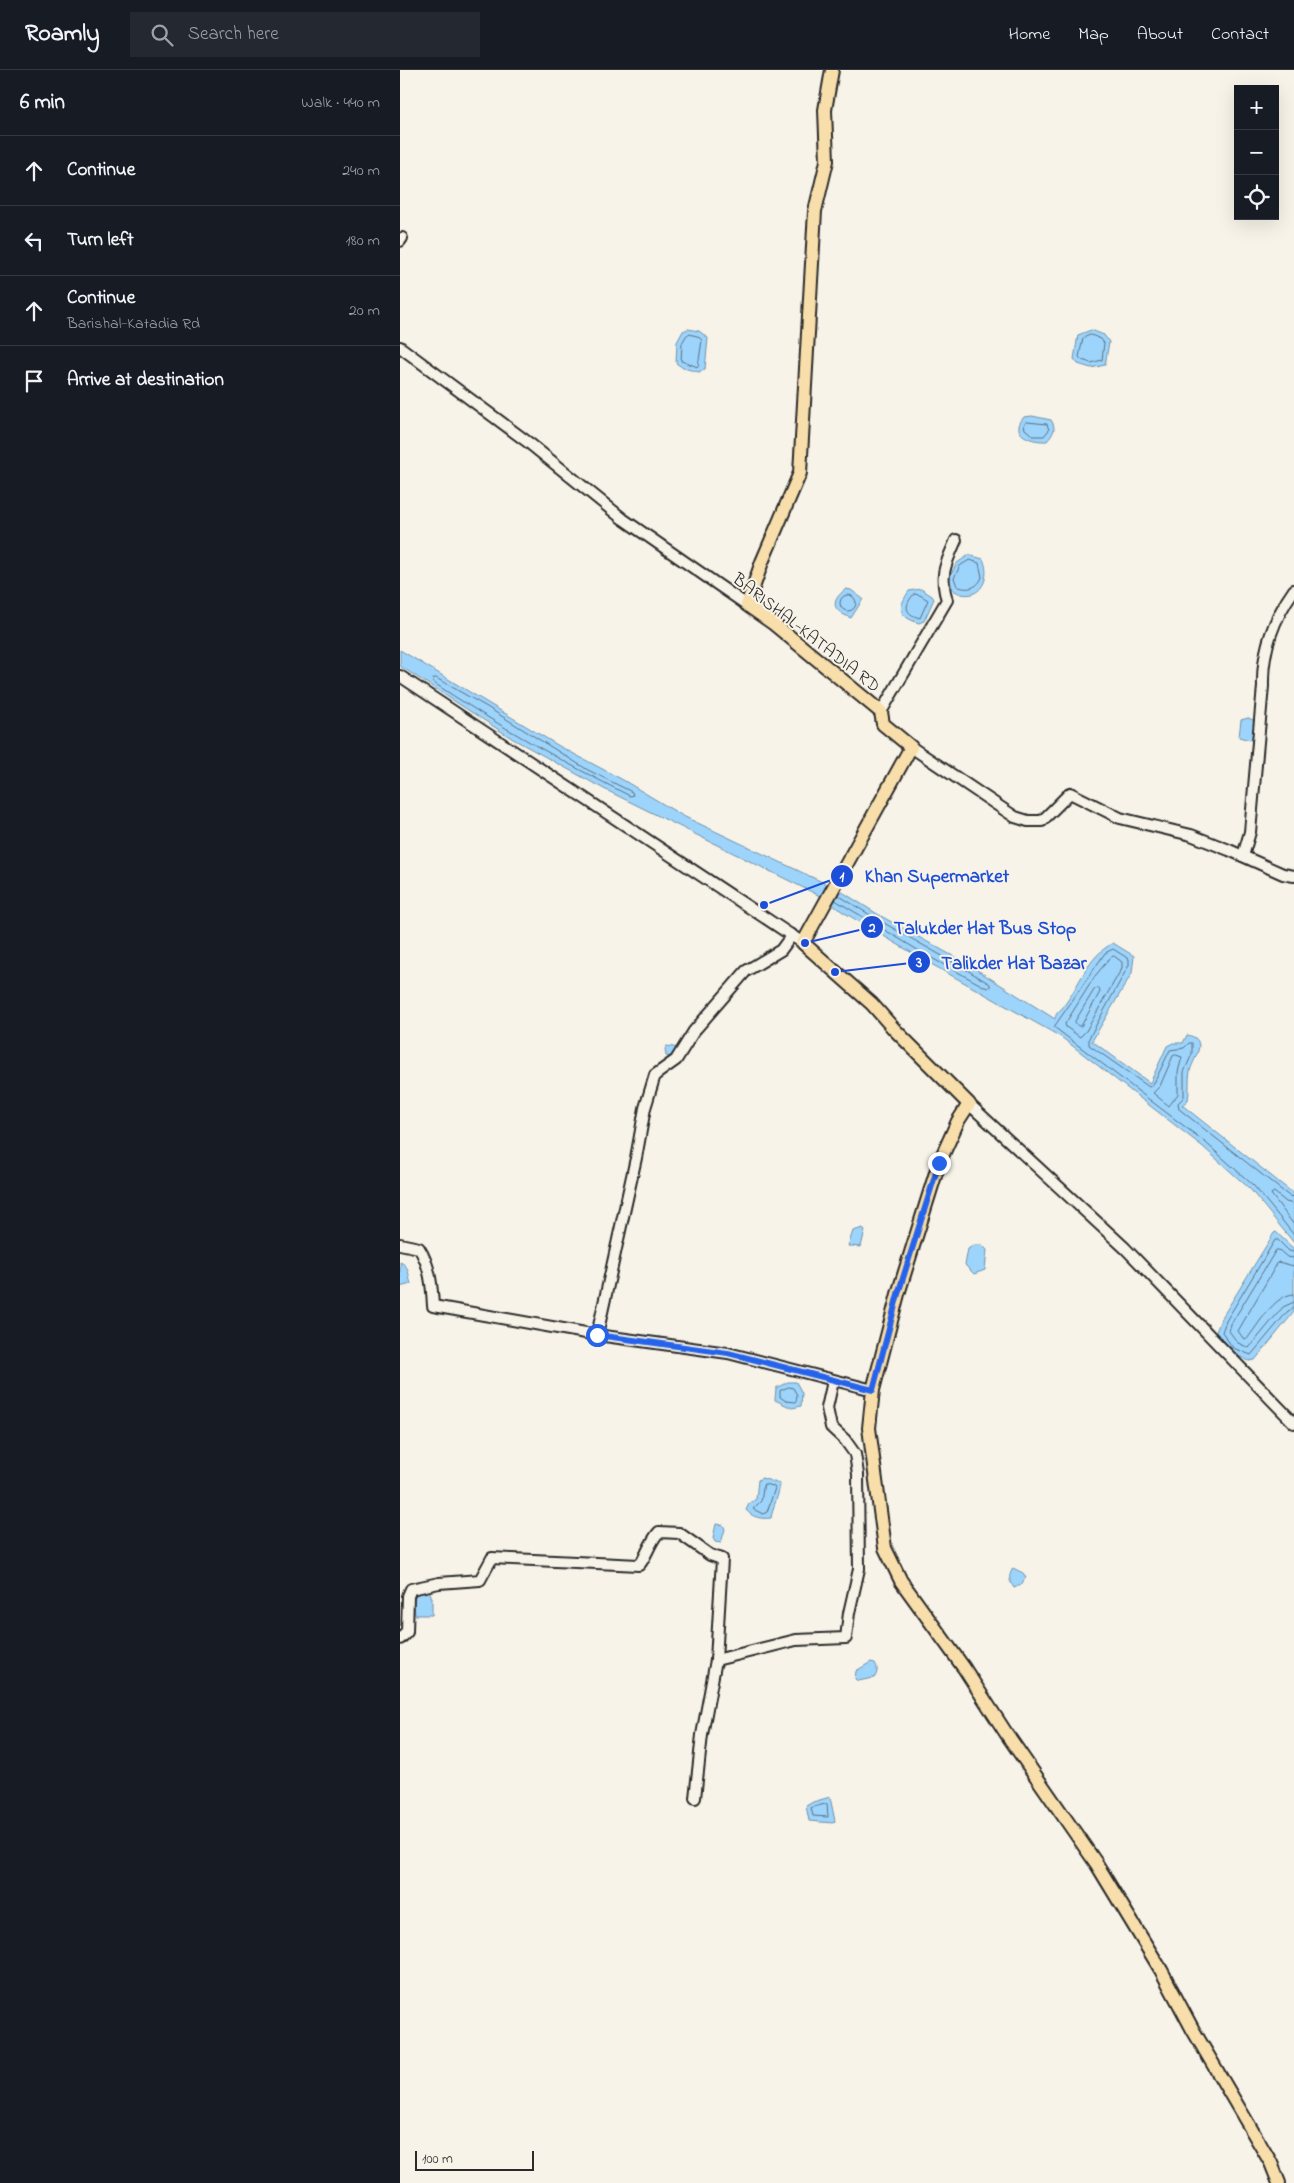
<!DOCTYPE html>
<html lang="en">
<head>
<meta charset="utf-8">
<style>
  :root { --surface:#171b24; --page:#242831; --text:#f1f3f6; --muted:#9ea1a6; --line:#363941 }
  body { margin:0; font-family:"Indie Flower",sans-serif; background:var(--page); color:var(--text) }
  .controls { position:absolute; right:15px; top:15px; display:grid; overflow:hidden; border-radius:0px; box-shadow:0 5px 20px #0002 }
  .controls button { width:45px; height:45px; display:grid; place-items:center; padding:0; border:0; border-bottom:1px solid var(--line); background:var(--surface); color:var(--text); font:25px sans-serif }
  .scale { position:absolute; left:15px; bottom:12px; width:119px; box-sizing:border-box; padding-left:5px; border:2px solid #2b2b2b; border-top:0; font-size:14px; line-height:18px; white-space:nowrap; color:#2b2b2b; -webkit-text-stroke:4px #f7f3e8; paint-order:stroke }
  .stop { position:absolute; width:15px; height:15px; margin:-11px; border:4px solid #2563eb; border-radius:50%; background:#fff }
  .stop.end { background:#2563eb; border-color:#fff; box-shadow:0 1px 5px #0008 }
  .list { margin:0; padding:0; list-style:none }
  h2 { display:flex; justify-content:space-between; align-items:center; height:65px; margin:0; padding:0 20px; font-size:21px }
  h2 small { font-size:16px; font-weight:400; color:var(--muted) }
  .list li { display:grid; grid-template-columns:32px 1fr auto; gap:15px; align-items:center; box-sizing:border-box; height:70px; padding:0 20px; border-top:1px solid var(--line) }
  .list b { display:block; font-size:19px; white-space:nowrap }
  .list p { margin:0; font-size:16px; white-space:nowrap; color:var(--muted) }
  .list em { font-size:16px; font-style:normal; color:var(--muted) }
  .icon { flex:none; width:28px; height:28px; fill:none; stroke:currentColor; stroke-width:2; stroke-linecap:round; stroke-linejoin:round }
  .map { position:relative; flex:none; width:894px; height:2113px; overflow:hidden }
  header { display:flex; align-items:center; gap:30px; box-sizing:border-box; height:70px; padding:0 25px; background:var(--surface); border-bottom:1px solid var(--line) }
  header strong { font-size:24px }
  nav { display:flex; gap:28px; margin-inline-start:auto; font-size:18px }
  .search { width:350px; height:45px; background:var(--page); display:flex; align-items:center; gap:12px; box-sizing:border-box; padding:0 18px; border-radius:0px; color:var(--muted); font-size:19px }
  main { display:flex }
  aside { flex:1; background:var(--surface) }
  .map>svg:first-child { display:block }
  .water { fill:#9dd4fc; stroke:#6f90a8 }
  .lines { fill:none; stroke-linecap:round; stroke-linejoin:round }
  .shore { stroke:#596f7f; stroke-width:1 }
  .minor-casing { stroke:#2b2b2b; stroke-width:14 }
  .major-casing { stroke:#2b2b2b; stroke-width:16 }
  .minor { stroke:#f7f3e8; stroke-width:10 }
  .major { stroke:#f8deab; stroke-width:12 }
  .route { stroke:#2563eb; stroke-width:6 }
  .labels { text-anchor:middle; stroke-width:4; stroke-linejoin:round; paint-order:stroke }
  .street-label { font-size:18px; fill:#2b2b2b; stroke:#f7f3e8 }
  .leader { fill:none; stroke:#1d4ed8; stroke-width:2 }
  .callout-dot { fill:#1d4ed8; stroke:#f7f3e8; stroke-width:2 }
  .mark-label { font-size:15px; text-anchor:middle; font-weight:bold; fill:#fff }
  .callout-label { font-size:19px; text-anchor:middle; font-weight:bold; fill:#1d4ed8; stroke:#f7f3e8; stroke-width:4; stroke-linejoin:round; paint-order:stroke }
</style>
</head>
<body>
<header>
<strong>Roamly</strong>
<div class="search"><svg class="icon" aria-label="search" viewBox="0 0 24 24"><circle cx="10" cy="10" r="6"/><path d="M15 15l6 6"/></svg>Search here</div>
<nav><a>Home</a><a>Map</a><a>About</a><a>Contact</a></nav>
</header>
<main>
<aside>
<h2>6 min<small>Walk · 440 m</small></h2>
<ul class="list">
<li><svg class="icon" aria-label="ahead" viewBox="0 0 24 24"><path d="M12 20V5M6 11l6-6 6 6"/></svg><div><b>Continue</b></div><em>240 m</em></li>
<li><svg class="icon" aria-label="left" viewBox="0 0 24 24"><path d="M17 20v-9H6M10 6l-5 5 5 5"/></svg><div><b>Turn left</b></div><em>180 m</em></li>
<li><svg class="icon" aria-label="ahead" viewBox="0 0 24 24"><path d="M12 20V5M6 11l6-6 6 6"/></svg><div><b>Continue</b><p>Barishal-Katadia Rd</p></div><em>20 m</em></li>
<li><svg class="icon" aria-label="arrive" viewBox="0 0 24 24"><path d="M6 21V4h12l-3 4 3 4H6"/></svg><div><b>Arrive at destination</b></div></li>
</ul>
</aside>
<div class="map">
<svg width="894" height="2113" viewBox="0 0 894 2113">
  <rect width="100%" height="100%" fill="#f7f3e8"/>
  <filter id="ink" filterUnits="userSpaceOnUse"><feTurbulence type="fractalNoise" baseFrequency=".02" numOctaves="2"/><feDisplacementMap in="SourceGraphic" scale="10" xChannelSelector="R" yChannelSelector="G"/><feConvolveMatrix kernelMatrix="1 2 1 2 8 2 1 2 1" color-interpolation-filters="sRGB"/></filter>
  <g filter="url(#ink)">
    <g class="water">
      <path d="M288,259l11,2 9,7 -3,31 -6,3 -16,-4 -7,-5 1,-21 6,-11z"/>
      <path d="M691,260l13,5 5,7 -4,23 -14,3 -13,-4 -4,-5 4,-24z"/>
      <path d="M632,346l19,4c6,9 2,14 -4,21 -14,1 -39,-6 -23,-24z"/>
      <path d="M569,485l14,4c10,22 -7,46 -30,31l-4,-12 8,-15z"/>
      <path d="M446,519l5,1 12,9 -12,19c-18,-7 -22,-16 -5,-29z"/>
      <path d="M521,519l11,7 2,3 -10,22 -5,2c-22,-7 -21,-15 -10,-32z"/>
      <path d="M0,580l159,96 64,34 60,36 156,74 40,25 90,50 86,54c1,-7 4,-7 8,-12 17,-22 24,-50 50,-64l21,13 -2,17 -40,68 58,42 17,-37 6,-3h10l4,-8c23,4 6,24 3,36 -2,9 0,20 -2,29l-6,5 112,89v49l-44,-54 -48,-43 -141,-109 -137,-77 -81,-48 -23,-16 -216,-107 -91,-50 -113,-73z"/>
      <path d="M848,648l8,3 -2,17 -4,2 -11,-3 2,-17z"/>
      <path d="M267,976l12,2 -5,10 -8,-2 -1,-8z"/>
      <path d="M463,1158l2,2 -4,17 -13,-1 5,-15z"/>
      <path d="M876,1162l18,17v63l-39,48 -6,1 -19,-9 -14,-20 5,-13 53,-86z"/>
      <path d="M574,1175h8l5,5 -2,20 -11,4 -9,-9 3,-16z"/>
      <path d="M0,1192c10,4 8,13 11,22l-11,3z"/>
      <path d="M388,1312h8l6,11 -1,13 -9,2 -17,-8 1,-12z"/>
      <path d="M362,1408l18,6c0,7 -7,23 -9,34 -10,1 -18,0 -25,-8l3,-6 7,-5 2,-19z"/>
      <path d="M316,1454l7,1 2,4 -4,14 -6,-1 -2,-4z"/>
      <path d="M613,1498l10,5 3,4 -5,8 -7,3c-5,-8 -6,-11 -1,-20z"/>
      <path d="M29,1520l3,8v17h-17l-2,-22z"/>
      <path d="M471,1592l4,1c3,5 3,10 -1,15l-16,3 -3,-2 1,-8z"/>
      <path d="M430,1727l5,24 -2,2 -24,-2 -3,-15 7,-4z"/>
    </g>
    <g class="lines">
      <g class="shore">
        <path d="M289,264l8,2 5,4 -4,27 -17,-6 1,-18 4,-7z"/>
        <path d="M691,265l10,4 3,4 -2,17 -11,3 -9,-3 -3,-3 4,-19z"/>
        <path d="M627,352l20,2 2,6 -5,6h-11l-8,-7 -1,-4z"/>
        <path d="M570,490l9,3 3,14c-4,11 -15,14 -25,9l-3,-8 6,-12z"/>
        <path d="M514,524l6,1 8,5 -8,18c-16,-4 -16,-13 -6,-24z"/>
        <circle cx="448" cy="533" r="8"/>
        <path d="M36,608l51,29 101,63 44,22 1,3 -3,1c-67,-34 -133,-71 -196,-113l-1,-4z"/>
        <path d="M435,830l91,55 61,33 3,-1v-3c-50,-31 -103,-57 -152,-89"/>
        <path d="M714,886l8,6v6l-36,63 -6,6 -14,-10 -1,-3 30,-48 14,-17z"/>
        <path d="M695,919l4,-1 1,4 -19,34h-3l-3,-4z"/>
        <path d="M776,985l6,2 -4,15v22l-9,12 -16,-13 7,-7 13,-30z"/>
        <path d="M894,1127l-5,-1 -110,-87 -1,-6 6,-6v-25l8,-18v-11h-3l-5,5 -14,2 -16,33 -5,4 -60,-42v-7l40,-73v-6l-16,-10 -8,4 -51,74 151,115 49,44 40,49"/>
        <path d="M894,1134l-8,-2 -12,-10 -3,2 23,31"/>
        <path d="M894,1182l-5,-1 -11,-11h-3l-49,81 -4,11 11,16 18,7 37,-44 6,-3"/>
        <path d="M894,1188l-7,-1 -8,-7h-3l-45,74 -2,7 9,12 11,5 34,-41 11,-5"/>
        <path d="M894,1196l-16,-4 -40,69 5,7 4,1c12,-15 27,-44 47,-45"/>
        <path d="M389,1317l4,1 4,7 -1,7 -10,-1 -6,-4v-6z"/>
        <path d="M364,1414l9,2 2,2 -8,24 -4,2 -10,-5 8,-8z"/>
        <path d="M427,1734l1,13 -15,-1 -2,-8z"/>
      </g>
      <g class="minor-casing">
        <g id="minor">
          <path d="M0,171l2,-3"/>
          <path d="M0,277l129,96 94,76 124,86"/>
          <path d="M0,606l403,267"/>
          <path d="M481,642l66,-112c-8,-25 -1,-37 9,-60"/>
          <path d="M511,677l104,70 13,4h14l28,-28 50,25 71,17 38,15 54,24 11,2"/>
          <path d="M843,786l7,-24 13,-146c-1,-35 11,-68 31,-96"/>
          <path d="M569,1034l156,144 169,175"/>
          <path d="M0,1174l19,4c11,17 13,38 14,58l164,29 131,18 145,37"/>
          <path d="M197,1265l39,-177 9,-50 10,-33 21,-15 18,-29 52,-60 35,-21 11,-15"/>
          <path d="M0,1569l7,-7 1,-36 3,-7 28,-6 41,-3 12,-22 147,7c5,-3 11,-24 20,-33l20,1 31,22 12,4 -6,101 -14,75 -7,63"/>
          <path d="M316,1590l80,-20 50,-2 3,-25 10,-44 -1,-95 -3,-20 -10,-14 -14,-13 -4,-19 6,-27"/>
        </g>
      </g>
      <g class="major-casing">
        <path id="major" d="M432,0l-7,40 2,51 -12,50 -15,262 -38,89 -15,43 27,19 107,88 2,12 28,23 -108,196 69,61 22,25 75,75 -11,17 -19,42 -41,131 -25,96 -4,38 16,120 16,33 63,87 42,65 90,130 65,107 32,60 78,133 8,20"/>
      </g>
      <use href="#minor" class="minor"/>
      <use href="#major" class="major"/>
    </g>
  </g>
  <g class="lines" filter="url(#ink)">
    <path class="route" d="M197,1265l131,18 145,37 25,-96 41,-131"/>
  </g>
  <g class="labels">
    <g class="street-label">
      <text transform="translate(407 562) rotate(38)" y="6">BARISHAL-KATADIA RD</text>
    </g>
  </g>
  <path class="leader" d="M364 835L442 806M405 873L472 857M435 902L519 892"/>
  <g class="callout-dot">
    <circle cx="364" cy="835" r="5"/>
    <circle cx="405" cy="873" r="5"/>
    <circle cx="435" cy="902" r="5"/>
    <circle cx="442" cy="806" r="12"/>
    <circle cx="472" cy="857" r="12"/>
    <circle cx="519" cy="892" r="12"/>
  </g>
  <g class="mark-label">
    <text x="442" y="811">1</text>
    <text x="472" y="862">2</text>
    <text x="519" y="897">3</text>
  </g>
  <g class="callout-label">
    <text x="537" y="812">Khan Supermarket</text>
    <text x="585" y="864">Talukder Hat Bus Stop</text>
    <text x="614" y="899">Talikder Hat Bazar</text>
  </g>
</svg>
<div class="controls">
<button>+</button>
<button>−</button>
<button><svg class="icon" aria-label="locate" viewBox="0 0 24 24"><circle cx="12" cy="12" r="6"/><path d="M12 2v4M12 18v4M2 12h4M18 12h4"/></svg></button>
</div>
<div class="scale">100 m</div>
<div class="stop" style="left:197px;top:1265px"></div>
<div class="stop end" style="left:539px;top:1093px"></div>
</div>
</main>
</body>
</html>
